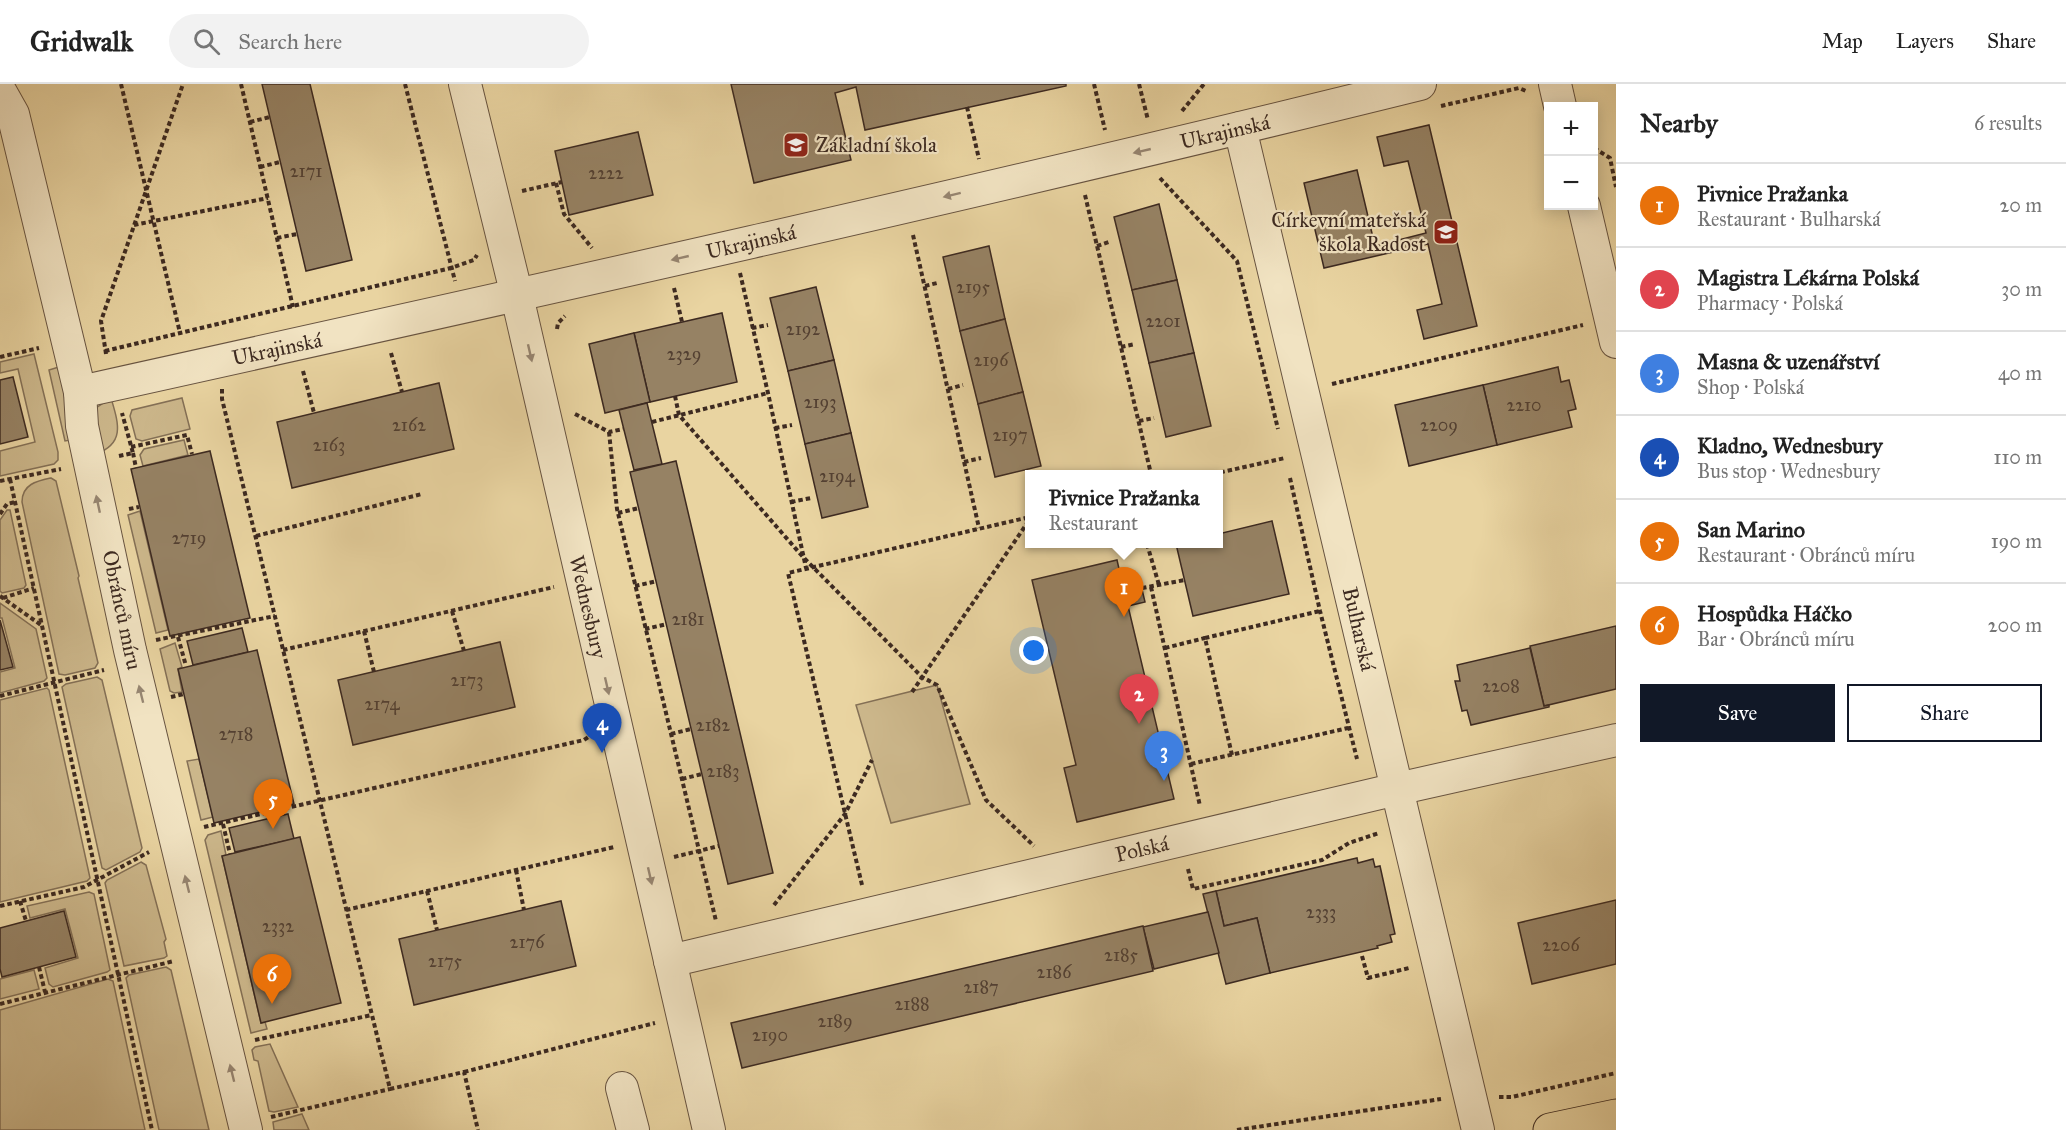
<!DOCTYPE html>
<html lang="en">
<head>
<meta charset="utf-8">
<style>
  :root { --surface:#fff; --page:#f2f2f2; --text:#222; --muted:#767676; --line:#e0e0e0; --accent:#111827 }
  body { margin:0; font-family:"IM FELL Great Primer",serif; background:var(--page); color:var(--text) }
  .controls { position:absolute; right:18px; top:18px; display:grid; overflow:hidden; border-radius:0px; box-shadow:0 3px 15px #0003 }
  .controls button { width:54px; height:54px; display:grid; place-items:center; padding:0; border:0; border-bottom:2px solid var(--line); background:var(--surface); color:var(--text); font:30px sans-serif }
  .you { position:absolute; left:1034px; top:567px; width:21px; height:21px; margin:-15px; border:4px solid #fff; border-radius:50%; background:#1a73e8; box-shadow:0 0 0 9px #1a73e833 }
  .badge { display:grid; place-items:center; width:39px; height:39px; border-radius:50%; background:var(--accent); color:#fff; font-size:20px; font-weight:700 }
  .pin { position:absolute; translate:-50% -50px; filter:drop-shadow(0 2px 3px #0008) }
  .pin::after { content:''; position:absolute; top:32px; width:21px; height:18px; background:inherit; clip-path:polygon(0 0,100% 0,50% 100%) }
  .popup { position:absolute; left:1025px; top:386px; width:198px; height:78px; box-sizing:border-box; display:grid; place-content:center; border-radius:0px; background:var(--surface); filter:drop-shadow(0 2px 4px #0005); font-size:20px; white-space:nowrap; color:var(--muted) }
  .popup b { font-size:22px; color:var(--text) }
  .popup::after { content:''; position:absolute; left:50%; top:100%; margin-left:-12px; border:12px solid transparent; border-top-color:var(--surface) }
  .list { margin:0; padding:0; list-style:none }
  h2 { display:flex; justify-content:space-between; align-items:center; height:78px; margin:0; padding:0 24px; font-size:26px }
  h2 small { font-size:20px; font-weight:400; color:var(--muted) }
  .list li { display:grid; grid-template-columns:39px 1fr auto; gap:18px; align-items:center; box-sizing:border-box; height:84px; padding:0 24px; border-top:2px solid var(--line) }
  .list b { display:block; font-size:22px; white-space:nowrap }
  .list p { margin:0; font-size:20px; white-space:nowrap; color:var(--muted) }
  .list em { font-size:20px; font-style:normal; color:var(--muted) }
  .actions { display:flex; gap:12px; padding:18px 24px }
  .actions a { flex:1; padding:14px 0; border:2px solid var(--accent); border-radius:0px; text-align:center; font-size:21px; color:var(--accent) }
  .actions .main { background:var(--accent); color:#fff }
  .icon { flex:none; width:33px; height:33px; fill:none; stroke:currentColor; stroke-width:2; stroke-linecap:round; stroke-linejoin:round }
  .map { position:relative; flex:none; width:1616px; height:1046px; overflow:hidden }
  header { display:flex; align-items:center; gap:36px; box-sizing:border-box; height:84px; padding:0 30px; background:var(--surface); border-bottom:2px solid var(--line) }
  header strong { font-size:28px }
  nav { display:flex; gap:33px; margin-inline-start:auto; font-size:21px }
  .search { width:420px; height:54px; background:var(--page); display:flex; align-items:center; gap:15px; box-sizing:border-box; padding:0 21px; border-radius:33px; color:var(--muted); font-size:22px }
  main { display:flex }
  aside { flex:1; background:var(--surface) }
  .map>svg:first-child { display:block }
  .green { fill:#ccb78b; stroke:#847056; stroke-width:1.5 }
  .building { fill:#968264; stroke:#3d2a21; stroke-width:1.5 }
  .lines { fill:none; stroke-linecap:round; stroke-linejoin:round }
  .minor-casing { stroke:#685441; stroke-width:34 }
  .major-casing { stroke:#3d2a21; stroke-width:35 }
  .path { stroke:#3d2a21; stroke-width:4; stroke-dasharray:4.5 3; stroke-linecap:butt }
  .minor { stroke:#f1e3c2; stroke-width:32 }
  .major { stroke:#e9d4a1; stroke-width:33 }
  .oneway { fill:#978672 }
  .labels { text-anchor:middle; stroke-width:4.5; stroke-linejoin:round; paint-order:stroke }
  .number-label { font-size:18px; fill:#534032 }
  .street-label { font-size:21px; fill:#3d2a21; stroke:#f1e3c2 }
  .poi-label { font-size:21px; fill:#3d2a21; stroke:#f1e3c2; text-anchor:start }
</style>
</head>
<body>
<header>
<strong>Gridwalk</strong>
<div class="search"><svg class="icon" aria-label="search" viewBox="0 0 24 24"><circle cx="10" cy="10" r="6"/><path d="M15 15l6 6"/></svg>Search here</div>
<nav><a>Map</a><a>Layers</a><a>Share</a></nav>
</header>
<main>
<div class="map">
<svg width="1616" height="1046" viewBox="0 0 1616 1046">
  <rect width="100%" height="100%" fill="#e9d4a1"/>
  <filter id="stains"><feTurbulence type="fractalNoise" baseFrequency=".00333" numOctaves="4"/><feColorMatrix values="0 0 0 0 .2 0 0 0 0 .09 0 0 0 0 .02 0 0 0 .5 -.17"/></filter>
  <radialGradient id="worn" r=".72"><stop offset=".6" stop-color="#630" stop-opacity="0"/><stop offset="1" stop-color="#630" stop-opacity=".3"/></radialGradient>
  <g class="green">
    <path d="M34,270l24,98v8l-4,4 -54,12v-25l35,-9 -17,-73 -18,4v-11z"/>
    <path d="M62,282l9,74 -6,1 -16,-71z"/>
    <path d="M111,314c7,24 15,45 -15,56v-46z"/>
    <path d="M182,314l8,31 -48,12 -6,-2 -6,-23 2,-6z"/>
    <path d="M184,356l4,15 -45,11 -3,-11 4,-6z"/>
    <path d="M51,394l5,3 23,95 -1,2 20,85 -3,5 -30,7 -6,-1 -37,-172c0,-18 15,-21 29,-24z"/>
    <path d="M7,426h3l16,75 -2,3 -22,5 -2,-2v-71z"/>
    <path d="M140,427l28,119 -12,3 -28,-118z"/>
    <path d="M0,519l36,26 11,49 -3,3 -44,12v-21l15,-4 -13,-50h-2z"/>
    <path d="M175,559l7,24 -4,2 4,23 -8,1 -4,-2 -10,-42z"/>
    <path d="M97,593l5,3 40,168 -2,4 -34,18 -4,-2 -40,-181 4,-3z"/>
    <path d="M937,601l33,119 -79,19 -35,-118z"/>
    <path d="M47,604l2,2 41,188 -3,3 -87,21v-202z"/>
    <path d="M199,675l14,58 -12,3 -14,-59z"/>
    <path d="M221,747l5,24 -4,1 39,167 4,-1 2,7 -16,4 -46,-193 3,-5z"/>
    <path d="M141,778l5,3 20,74 -2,3 3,14 -3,2 -40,8 -19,-83 2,-3z"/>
    <path d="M89,808l5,2 16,76 -3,2 -54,15 -4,-3 -4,-16 33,-10 -13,-49 -35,9 -3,-12z"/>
    <path d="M166,883l5,3 38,160h-50l-33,-152 3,-3z"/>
    <path d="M34,886l5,19 -39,10v-20z"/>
    <path d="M108,895l5,2 32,149h-145v-120z"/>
    <path d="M270,960l28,63 -24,5 -5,-1 -11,-50 -4,-1 -2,-10 3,-3z"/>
    <path d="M302,1030l7,16h-35l-1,-8z"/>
  </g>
  <g class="building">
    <path d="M262,0h48l42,176 -46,11z"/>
    <path d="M731,0h335v2l-201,44 -9,-43 -21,6 16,67 -97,23z"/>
    <path d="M1429,41l48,201 -53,13 -7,-29 25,-6 -14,-60 -104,24 -20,-85 53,-13 18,76 51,-13 -18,-72 -24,5 -7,-29z"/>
    <path d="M638,48l15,63 -84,20 -14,-64z"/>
    <path d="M1159,120l18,76 -45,10 -18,-73z"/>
    <path d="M989,162l16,73 -45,12 -17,-74z"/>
    <path d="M1177,196l17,73 -45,10 -17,-73z"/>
    <path d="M816,203l18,73 -46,11 -18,-73z"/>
    <path d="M722,229l15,69 -87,20 -16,-69z"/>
    <path d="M1005,235l18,73 -45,12 -18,-73z"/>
    <path d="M634,249l16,69 -45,11 -16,-69z"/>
    <path d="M1194,269l17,73 -45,11 -17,-74z"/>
    <path d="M834,276l17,73 -46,11 -17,-73z"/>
    <path d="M1558,283l3,15 8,-2 7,29 -8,2 4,16 -75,18 -14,-60z"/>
    <path d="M13,293l15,60 -28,7v-64z"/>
    <path d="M439,299l15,66 -162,39 -15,-66z"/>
    <path d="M1483,301l14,60 -88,21 -14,-61z"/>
    <path d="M1023,308l18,74 -46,11 -17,-73z"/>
    <path d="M647,319l15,61 -28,6 -15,-60z"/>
    <path d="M851,349l17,74 -46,11 -17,-74z"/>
    <path d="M210,367l40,167 -80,18 -39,-167z"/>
    <path d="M676,377l97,412 -45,11 -98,-412z"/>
    <path d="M1272,437l17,73 -96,22 -17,-72h42v-10z"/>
    <path d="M1117,476l5,22 17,-5 6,25 -17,4 46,193 -97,23 -13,-54 12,-3 -44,-185z"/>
    <path d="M0,536l13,47 -13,3z"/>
    <path d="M1616,542v63l-72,17 -14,-60z"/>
    <path d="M242,544l6,24 -55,13 -6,-24z"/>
    <path d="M500,558l15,65 -162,38 -15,-65z"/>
    <path d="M1530,564l14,58 5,-1v2l-78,18 -4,-15 -5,1 -7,-30h5l-3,-16z"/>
    <path d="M257,566l37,154 -80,19 -36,-154z"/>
    <path d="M288,730l6,25 -59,13 -6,-24z"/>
    <path d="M300,753l41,166 -80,20 -39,-167z"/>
    <path d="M1357,774l1,5 15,-4 2,8 5,-1 15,68 -5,1 2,7 -15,4 1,2 -108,25 -13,-55 -33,8 -8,-35z"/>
    <path d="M1216,807l8,35 33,-8 13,55 -44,11 -23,-90z"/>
    <path d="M1616,816v64l-84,20 -14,-61z"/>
    <path d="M561,817l15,65 -162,39 -15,-66z"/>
    <path d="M64,827l12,46 -74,20 -2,-8v-41z"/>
    <path d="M1208,828l11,41 -65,16 -11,-42z"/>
    <path d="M1143,842l10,45 -411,97 -11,-45z"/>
  </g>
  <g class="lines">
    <g class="minor-casing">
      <g id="minor">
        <path d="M465,0l52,212 192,834"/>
        <path d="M1555,0l5,22"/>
        <path d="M0,7l13,23 67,278 2,34 48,224 116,480"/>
        <path d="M1240,44l238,1002"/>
        <path d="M1584,122l32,136"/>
        <path d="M80,308c448,-99 895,-198 1340,-308"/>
        <path d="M670,877l727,-172 219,-49"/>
        <path d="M622,1004l11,42"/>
      </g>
    </g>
    <g class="major-casing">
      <path id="major" d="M1550,1046l66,-14"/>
    </g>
    <g class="path">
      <path d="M121,0l59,249"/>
      <path d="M241,0l52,223"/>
      <path d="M405,0l50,197"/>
      <path d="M1094,0l11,46"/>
      <path d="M1139,0l9,36"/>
      <path d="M1441,22l78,-18 7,3"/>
      <path d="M967,23l12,52"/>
      <path d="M1182,27l22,-27"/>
      <path d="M250,38l20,-5"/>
      <path d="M1594,64l16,10 6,29"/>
      <path d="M260,83l20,-5"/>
      <path d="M1160,94l77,83 41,168"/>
      <path d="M556,99l8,31 28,34"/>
      <path d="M522,107l40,-9"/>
      <path d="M1085,111l66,279"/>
      <path d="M134,141l134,-27"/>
      <path d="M913,151l66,293"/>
      <path d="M277,154l20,-4"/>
      <path d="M1097,162l12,-4"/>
      <path d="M740,189l28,120 38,175"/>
      <path d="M925,202l12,-3"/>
      <path d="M674,204l8,34"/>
      <path d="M752,244l16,-3"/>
      <path d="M557,245l1,-6 7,-7"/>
      <path d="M1121,263l14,-3"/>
      <path d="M105,267l346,-83 23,-8 3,-5"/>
      <path d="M391,269l11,39"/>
      <path d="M106,270l-5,-33 82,-237"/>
      <path d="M0,273l39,-9"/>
      <path d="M303,287l11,42"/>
      <path d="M1332,300l251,-59"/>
      <path d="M222,305v10l168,690 74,-17 14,58"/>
      <path d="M948,305l15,-4"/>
      <path d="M675,312l4,19 124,142 119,120 15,8 49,115 48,46"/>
      <path d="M575,330l34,18 14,-3"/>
      <path d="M1139,337l15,-3"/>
      <path d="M652,338l116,-29"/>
      <path d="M775,344l17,-3"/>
      <path d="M609,348l8,77 99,412"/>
      <path d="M131,363l56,-12 5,19"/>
      <path d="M133,369l3,15"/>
      <path d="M119,372l14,-3 -11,-40"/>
      <path d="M964,378l17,-4"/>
      <path d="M1213,390l72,-16"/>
      <path d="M1290,394l30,133 37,148"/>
      <path d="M10,395l142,651"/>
      <path d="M0,397l61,-12"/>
      <path d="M791,418l20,-4"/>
      <path d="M129,425l10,-2"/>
      <path d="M618,429l21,-5"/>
      <path d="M0,430l7,-10 8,-2"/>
      <path d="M256,452l166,-42"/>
      <path d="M1147,460l12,41"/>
      <path d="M635,502l22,-5"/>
      <path d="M1151,503l49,219"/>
      <path d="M1142,504l43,-8"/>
      <path d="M0,512l41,29"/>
      <path d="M3,514l31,-10"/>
      <path d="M452,527l12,40"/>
      <path d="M645,545l22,-5"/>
      <path d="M364,547l10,41"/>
      <path d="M178,553l8,29"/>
      <path d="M156,556l119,-24"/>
      <path d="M1165,564l40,-10"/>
      <path d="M283,566l271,-63"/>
      <path d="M912,608l118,-173"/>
      <path d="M0,612l104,-26"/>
      <path d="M171,613l13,-3"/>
      <path d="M671,650l20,-5"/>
      <path d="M1232,671l-27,-117 115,-27"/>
      <path d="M1191,680l157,-36"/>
      <path d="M682,695l20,-5"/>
      <path d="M223,740l7,30"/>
      <path d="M204,743l380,-87 6,-4"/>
      <path d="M674,773l45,-11"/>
      <path d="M1188,785l5,20 129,-29 27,-17 30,-10"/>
      <path d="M516,786l8,40"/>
      <path d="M862,801l-74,-312 242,-56"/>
      <path d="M427,807l10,39"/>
      <path d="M20,817l6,20"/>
      <path d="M774,821l71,-91 27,-54"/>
      <path d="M0,822l84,-19 65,-35"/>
      <path d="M346,826l268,-63"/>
      <path d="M1362,872l6,22 41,-10"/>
      <path d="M39,883l6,25"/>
      <path d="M0,920l174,-43"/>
      <path d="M255,956l117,-25"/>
      <path d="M464,988l191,-49"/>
      <path d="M1499,1013h13l104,-24"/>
      <path d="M271,1033l119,-28"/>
      <path d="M1237,1046l204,-31"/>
    </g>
    <use href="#minor" class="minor"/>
    <use href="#major" class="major"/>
  </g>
  <defs><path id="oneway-solid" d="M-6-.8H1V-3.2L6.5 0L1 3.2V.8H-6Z" transform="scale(1.5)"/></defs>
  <g class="oneway">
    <use href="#oneway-solid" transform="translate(1142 67) rotate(167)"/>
    <use href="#oneway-solid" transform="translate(952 111) rotate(166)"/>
    <use href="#oneway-solid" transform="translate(680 174) rotate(167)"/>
    <use href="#oneway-solid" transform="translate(530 269) rotate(77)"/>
    <use href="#oneway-solid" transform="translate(98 420) rotate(-102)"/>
    <use href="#oneway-solid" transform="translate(607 602) rotate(77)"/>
    <use href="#oneway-solid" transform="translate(141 610) rotate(-104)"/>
    <use href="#oneway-solid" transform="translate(650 792) rotate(77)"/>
    <use href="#oneway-solid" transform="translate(187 800) rotate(-104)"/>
    <use href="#oneway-solid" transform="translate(232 989) rotate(-104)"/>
  </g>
  <defs>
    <g id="school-square" transform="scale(1.35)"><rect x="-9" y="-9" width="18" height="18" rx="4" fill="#8f2418" stroke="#f1e3c2"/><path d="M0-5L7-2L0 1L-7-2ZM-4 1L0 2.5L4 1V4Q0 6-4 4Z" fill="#fff"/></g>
  </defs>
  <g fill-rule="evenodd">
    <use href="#school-square" x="796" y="61"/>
    <use href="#school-square" x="1446" y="148"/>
  </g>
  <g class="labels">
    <g class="number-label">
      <text x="306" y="93">2171</text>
      <text x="606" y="95">2222</text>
      <text x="973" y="209">2195</text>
      <text x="1163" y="243">2201</text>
      <text x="803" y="251">2192</text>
      <text x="684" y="276">2329</text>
      <text x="991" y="282">2196</text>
      <text x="820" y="324">2193</text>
      <text x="1524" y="327">2210</text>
      <text x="409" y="347">2162</text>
      <text x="1439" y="347">2209</text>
      <text x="1010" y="357">2197</text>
      <text x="329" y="367">2163</text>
      <text x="837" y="398">2194</text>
      <text x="189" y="460">2719</text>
      <text x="688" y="541">2181</text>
      <text x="467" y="602">2173</text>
      <text x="1501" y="608">2208</text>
      <text x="382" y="626">2174</text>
      <text x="713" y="647">2182</text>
      <text x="236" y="656">2718</text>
      <text x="723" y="693">2183</text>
      <text x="1321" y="834">2333</text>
      <text x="278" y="848">2332</text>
      <text x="527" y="864">2176</text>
      <text x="1561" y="867">2206</text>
      <text x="1121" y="877">2185</text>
      <text x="445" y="883">2175</text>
      <text x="1054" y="894">2186</text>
      <text x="981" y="909">2187</text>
      <text x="912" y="926">2188</text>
      <text x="835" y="943">2189</text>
      <text x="770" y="957">2190</text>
    </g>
    <g class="street-label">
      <text transform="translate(1225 48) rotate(-13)" y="7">Ukrajinská</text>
      <text transform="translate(751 158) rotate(-13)" y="7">Ukrajinská</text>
      <text transform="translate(277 265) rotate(-12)" y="7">Ukrajinská</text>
      <text transform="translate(588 523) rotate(77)" y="7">Wednesbury</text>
      <text transform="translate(122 526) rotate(78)" y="7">Obránců míru</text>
      <text transform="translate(1359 545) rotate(77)" y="7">Bulharská</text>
      <text transform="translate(1142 765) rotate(-13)" y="7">Polská</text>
    </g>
    <g class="poi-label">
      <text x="816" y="68">Základní škola</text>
      <text x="1426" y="143" text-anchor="end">Církevní mateřská<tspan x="1426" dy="24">škola Radost</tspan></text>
    </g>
  </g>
  <rect width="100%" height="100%" filter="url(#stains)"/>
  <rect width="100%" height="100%" fill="url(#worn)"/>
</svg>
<div class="controls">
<button>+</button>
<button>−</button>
</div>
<div class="you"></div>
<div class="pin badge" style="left:1124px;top:533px;background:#e8710a">1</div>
<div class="popup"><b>Pivnice Pražanka</b>Restaurant</div>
<div class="pin badge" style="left:1139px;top:640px;background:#e0444e">2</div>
<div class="pin badge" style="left:1164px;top:697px;background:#3f7fe0">3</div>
<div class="pin badge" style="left:602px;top:669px;background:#1a4fb4">4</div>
<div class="pin badge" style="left:273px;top:745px;background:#e8710a">5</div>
<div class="pin badge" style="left:272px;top:920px;background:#e8710a">6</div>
</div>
<aside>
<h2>Nearby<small>6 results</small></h2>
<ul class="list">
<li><span class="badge" style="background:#e8710a">1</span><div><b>Pivnice Pražanka</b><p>Restaurant · Bulharská</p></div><em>20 m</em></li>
<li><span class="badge" style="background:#e0444e">2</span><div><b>Magistra Lékárna Polská</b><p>Pharmacy · Polská</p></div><em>30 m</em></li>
<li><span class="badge" style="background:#3f7fe0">3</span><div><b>Masna &amp; uzenářství</b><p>Shop · Polská</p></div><em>40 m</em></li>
<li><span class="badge" style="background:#1a4fb4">4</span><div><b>Kladno, Wednesbury</b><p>Bus stop · Wednesbury</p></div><em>110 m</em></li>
<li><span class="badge" style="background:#e8710a">5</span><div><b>San Marino</b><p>Restaurant · Obránců míru</p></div><em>190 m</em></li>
<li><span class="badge" style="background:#e8710a">6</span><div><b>Hospůdka Háčko</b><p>Bar · Obránců míru</p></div><em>200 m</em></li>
</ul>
<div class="actions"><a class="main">Save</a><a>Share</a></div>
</aside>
</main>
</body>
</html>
